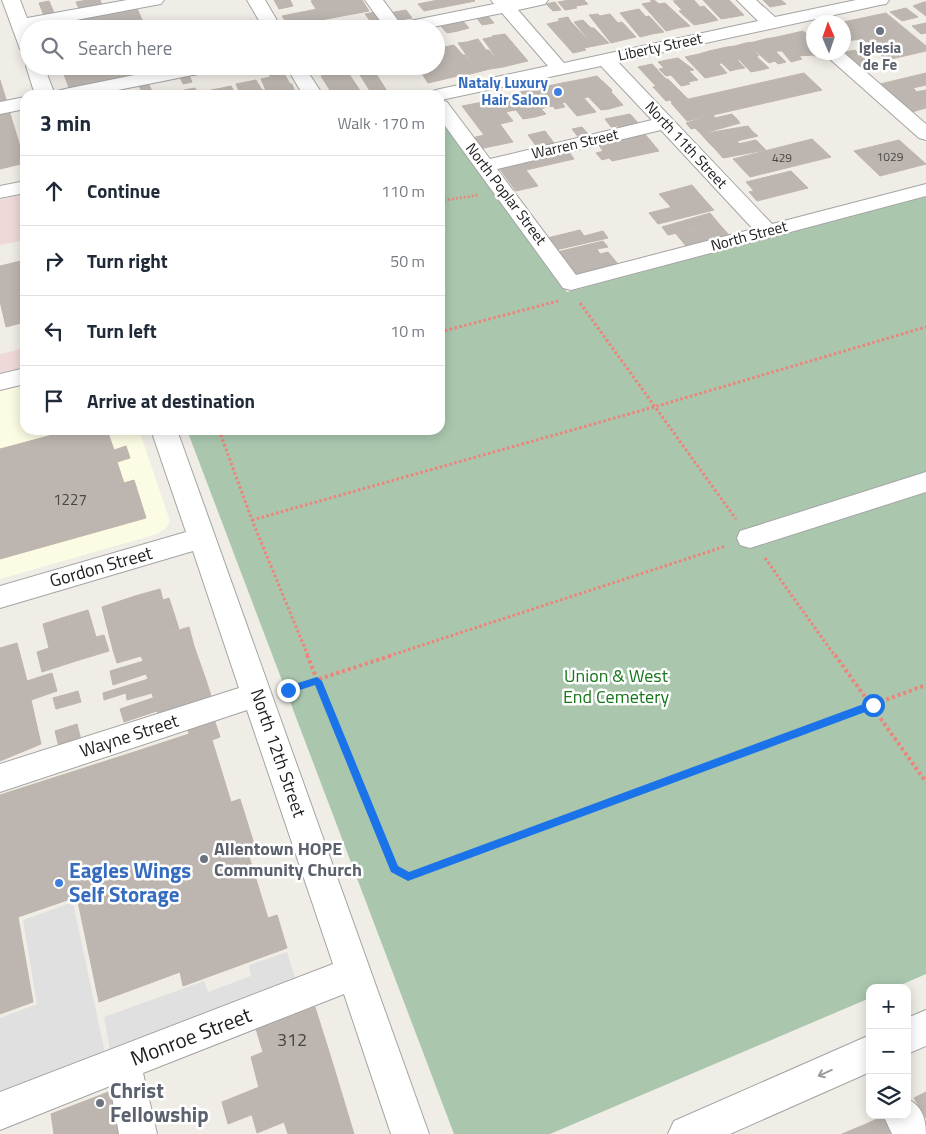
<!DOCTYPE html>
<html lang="en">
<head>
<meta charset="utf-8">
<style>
  :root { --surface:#fff; --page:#f2f2f3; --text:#1f2937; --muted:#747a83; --line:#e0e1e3 }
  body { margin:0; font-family:"Titillium Web",sans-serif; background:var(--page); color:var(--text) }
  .controls { position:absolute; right:15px; bottom:15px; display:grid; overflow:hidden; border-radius:10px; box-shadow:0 2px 12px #0003 }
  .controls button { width:45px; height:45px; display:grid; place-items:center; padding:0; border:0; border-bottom:1px solid var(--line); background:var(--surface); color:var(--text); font:25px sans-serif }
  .compass { position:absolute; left:806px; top:15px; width:45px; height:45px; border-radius:50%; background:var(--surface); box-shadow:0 2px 12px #0003; rotate:358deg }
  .stop { position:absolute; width:15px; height:15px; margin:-11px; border:4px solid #1a73e8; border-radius:50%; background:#fff }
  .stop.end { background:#1a73e8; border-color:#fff; box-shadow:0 1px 5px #0008 }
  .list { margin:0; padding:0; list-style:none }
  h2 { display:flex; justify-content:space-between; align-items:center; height:65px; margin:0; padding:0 20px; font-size:21px }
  h2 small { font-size:16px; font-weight:400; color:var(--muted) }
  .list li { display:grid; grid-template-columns:32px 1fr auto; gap:15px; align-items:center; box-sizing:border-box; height:70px; padding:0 20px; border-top:1px solid var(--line) }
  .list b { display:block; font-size:19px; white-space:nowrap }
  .list em { font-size:16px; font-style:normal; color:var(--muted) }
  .icon { flex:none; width:28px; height:28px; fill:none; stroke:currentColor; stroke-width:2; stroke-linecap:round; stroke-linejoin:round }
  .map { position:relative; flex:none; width:926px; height:1134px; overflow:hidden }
  .search { position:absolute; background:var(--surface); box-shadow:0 2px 12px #0003; left:20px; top:20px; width:425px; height:55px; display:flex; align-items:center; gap:12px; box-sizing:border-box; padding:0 18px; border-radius:28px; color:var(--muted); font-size:19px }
  .panel { position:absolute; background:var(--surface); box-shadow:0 2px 12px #0003; left:20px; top:90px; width:425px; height:345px; border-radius:15px }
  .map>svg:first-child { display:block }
  .commercial { fill:#efd9d8 }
  .education { fill:#fcfce4 }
  .cemetery { fill:#aac7ae }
  .parking { fill:#e0e0e0 }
  .building { fill:#bdb6b0; stroke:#c0b4ab }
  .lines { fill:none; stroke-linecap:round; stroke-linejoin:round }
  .minor-casing { stroke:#a4a4a4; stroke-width:2 }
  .path-far2 { stroke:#ee837a; stroke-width:2.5; stroke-dasharray:2 2; stroke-linecap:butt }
  .path-far1 { stroke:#ee837a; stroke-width:3; stroke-dasharray:2.5 2.5; stroke-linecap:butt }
  .path { stroke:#ee837a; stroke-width:4; stroke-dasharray:3 3; stroke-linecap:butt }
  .minor { fill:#fff; fill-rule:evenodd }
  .oneway { stroke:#9b9b9b }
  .route { fill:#1a73e8 }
  .worship-dot { fill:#6b7280; stroke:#fff; stroke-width:2 }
  .shop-dot { fill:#3f7fe0; stroke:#fff; stroke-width:2 }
  .labels { text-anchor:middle; stroke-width:5; stroke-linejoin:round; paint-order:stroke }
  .far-number-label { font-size:12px; fill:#474644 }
  .far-street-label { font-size:15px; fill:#202020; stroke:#fff }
  .far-worship-label { font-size:15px; font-weight:bold; fill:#5b616d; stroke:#fff }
  .far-shop-label { font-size:15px; font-weight:bold; fill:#366cbe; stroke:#fff; text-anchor:end }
  .number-label { font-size:15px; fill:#474644 }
  .street-label { font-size:18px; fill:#202020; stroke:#fff }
  .park-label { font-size:18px; fill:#16761b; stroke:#fff }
  .worship-label { font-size:18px; font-weight:bold; fill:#5b616d; stroke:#fff; text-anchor:start }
  .near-number-label { font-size:18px; fill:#474644 }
  .near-shop-label { font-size:21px; font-weight:bold; fill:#366cbe; stroke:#fff; text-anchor:start }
  .near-street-label { font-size:21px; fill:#202020; stroke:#fff }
  .near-worship-label { font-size:21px; font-weight:bold; fill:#5b616d; stroke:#fff; text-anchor:start }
</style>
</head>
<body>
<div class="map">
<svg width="926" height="1134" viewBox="0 0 926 1134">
  <rect width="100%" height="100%" fill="#f0ede7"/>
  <g class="commercial">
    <path d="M25,194v46l-25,5v-45z"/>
    <path d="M25,348v19l-25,6v-19z"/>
  </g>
  <path class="education" d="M25,367v63h114l31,91 -4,7 -9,6 -157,45v-206z"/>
  <path class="cemetery" d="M440,120l127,172 359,-96v778l-32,14h-24v10l-320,136h-96l-267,-704h253z"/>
  <g class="parking">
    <path d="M73,902l33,156 -106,40v-80l37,-14 -14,-84z"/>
    <path d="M287,952l11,35 -187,68 -7,-38 100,-36 4,11 43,-16 -2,-11z"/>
  </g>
  <g class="building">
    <path d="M87,0h13l2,5 -12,2z"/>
    <path d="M87,0l3,7 -11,2 -3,-7z"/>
    <path d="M274,0h16l3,6 -14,3z"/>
    <path d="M314,0h48l-46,9 -5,-8z"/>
    <path d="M362,0l7,11 -80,15 -7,-10z"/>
    <path d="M438,0h36l1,1 -51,10 -6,-7z"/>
    <path d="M570,0h14l4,4 -12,2z"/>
    <path d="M570,0l7,8 -12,2 -7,-8z"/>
    <path d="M650,0h4l5,4 6,-1 25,23 -12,2z"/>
    <path d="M682,0l23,23 -11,2 -15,-14 3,-1 -9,-9z"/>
    <path d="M682,0h12l6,7 4,-1 14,14 -13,3z"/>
    <path d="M703,0h12l18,17 -12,2z"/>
    <path d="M715,0h14l15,15 -11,2z"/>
    <path d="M763,0h18l5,4 -16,3z"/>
    <path d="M49,1l6,14 -11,1 -5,-13z"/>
    <path d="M555,2l6,8 -8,1 -7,-7z"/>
    <path d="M652,2l26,26 -12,3 -24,-27z"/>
    <path d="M924,2h2v14l-13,-10z"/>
    <path d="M136,6l10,23h-89l-3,-8z"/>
    <path d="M906,8l12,9 -16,4 -12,-9z"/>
    <path d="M639,9l7,8 3,-1 15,16 -12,2 -23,-23z"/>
    <path d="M406,10l6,8 -17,3 -6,-8z"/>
    <path d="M629,11l23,23 -12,3 -20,-24z"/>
    <path d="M376,12l6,8 -11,2 -6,-8z"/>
    <path d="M886,13l40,33v5l-39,9 -44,-38z"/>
    <path d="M598,14l2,2 23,24 -12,3 -22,-28z"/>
    <path d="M610,14l8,9 4,-1 14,15 -13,3 -23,-24z"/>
    <path d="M487,15l7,8 -12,2 -6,-8z"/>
    <path d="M568,17l3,5 23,24 -10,2 -26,-29z"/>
    <path d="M462,20l7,8 -11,3 -6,-9z"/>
    <path d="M583,20l8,8h3l15,15 -15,3 -20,-24z"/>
    <path d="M560,21l24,27 2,2 -13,3 -26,-29z"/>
    <path d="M452,22l6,9 -11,2 -8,-9z"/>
    <path d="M842,22h1l20,17 -18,2z"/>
    <path d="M926,23v10l-5,1 -9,-8z"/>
    <path d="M803,31l11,9v12l6,3 -6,1 -24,-22z"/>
    <path d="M505,34l23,27 -13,3 -23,-28z"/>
    <path d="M790,34l23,21 -14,1 -22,-19z"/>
    <path d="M492,37l23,27 -12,3 -20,-28z"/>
    <path d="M777,37l22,19 3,3 -11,3 -9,-11h-4l-13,-12z"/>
    <path d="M478,39l8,11h3l14,17 -13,2 -23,-27z"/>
    <path d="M765,39l13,12 -2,1 10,10 -8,2 -24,-22z"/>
    <path d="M467,42l23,27 -12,3 -20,-29z"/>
    <path d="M754,42l21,19 -6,2 -23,-20z"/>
    <path d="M746,43l13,13h-3l13,12 -8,2 -26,-24z"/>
    <path d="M454,45l9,10h2l13,17 -12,3 -21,-28z"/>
    <path d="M735,46l26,24 -10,2 -24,-25z"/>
    <path d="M445,47l21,28 -13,2 -17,-26v-2z"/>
    <path d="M727,47l12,13h-2l8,8 -7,1 -20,-20z"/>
    <path d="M718,49l20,20 -8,2 -21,-20z"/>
    <path d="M855,50l16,15 -16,3 -15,-15z"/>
    <path d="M709,51l12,12 -2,1 8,9 -8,2 -20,-21z"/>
    <path d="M699,54l20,21 -14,3 -20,-21z"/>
    <path d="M436,58l5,2 12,17 -12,3 -9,-14h4z"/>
    <path d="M678,58l16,12 -5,1 9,9 -10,2 -21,-22z"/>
    <path d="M667,60l21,22 2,2 -9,2 -10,-11 -5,1 -7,-7 5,-1 -6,-6z"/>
    <path d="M652,64l14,15 -14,3 -14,-15z"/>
    <path d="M61,66h92l3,5 -87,17z"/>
    <path d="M371,66l16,25 -15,3 -17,-27z"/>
    <path d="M417,66h15l9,14 -13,3z"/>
    <path d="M339,69l2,3 6,-1 14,21 -8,3h-20l-12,-19 5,-1 -2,-3z"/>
    <path d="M282,70l8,14h2l4,11h-14l-14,-22z"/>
    <path d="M188,73l4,9 -9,2 -4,-9z"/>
    <path d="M804,73l18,17 -135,31 -16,-18z"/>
    <path d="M926,73v8l-38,9 -8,-6z"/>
    <path d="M597,76l15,14 -1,2 12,13 -14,4 -26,-30z"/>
    <path d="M271,77l11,18h-14l-7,-16z"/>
    <path d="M583,79l26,30 -8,1 -28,-29z"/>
    <path d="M668,79l20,20 -15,4 -3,-3 -4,1 -13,-14 3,-1 -4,-4z"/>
    <path d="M0,80l7,22 -7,1z"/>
    <path d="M256,80l6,10h3l3,5h-14l-8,-13z"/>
    <path d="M147,81l5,10 -10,2 -4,-10z"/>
    <path d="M573,81l15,16 -4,1 12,14 -10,2 -24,-31z"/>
    <path d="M926,81v4l-13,3 3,3 -22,5 -6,-6z"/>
    <path d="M246,82l8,13h-13l-5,-11z"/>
    <path d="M562,83l24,31 -9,2 -12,-14 -3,1 -14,-17z"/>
    <path d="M231,86l5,9h-10l-4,-7z"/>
    <path d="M548,86l14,17 3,4 -10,2 -2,-3 -6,1 -14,-18z"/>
    <path d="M195,88l3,7h-11l-3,-5z"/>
    <path d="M222,88l4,7h-12l-3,-5z"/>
    <path d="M533,89l14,18 -6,2 5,5 -11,3 -19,-24z"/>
    <path d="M926,90v6l-25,6 -7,-6z"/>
    <path d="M516,93l19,24 -12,2 -7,-9 -6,1 -11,-14z"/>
    <path d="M926,96v12l-14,4 -11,-10z"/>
    <path d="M499,97l11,14 -4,1 7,9 -13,3 -18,-23z"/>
    <path d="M483,102l17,22 13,18 -34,7 -7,-11 12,-3 -22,-29z"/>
    <path d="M9,110l16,53 -25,6v-57z"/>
    <path d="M630,114l10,11 -19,4 -3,-3 -7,1 -6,-8z"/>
    <path d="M732,114l4,4 -45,11 -5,-6 27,-8 2,3z"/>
    <path d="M736,118l4,5 -39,11 -6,-6z"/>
    <path d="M748,126l5,6 -45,10 -7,-8z"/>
    <path d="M582,127l7,8 -10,3 -7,-9z"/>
    <path d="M545,131l9,12 -17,4 -9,-12z"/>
    <path d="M642,131l8,9 -47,11 -5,-7z"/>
    <path d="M753,132l5,4 -21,5 3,3 -25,5 -7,-7z"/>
    <path d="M812,139l19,18 -81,20 -17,-18z"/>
    <path d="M650,140l9,11 -47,10 -3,-3 -7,2 -6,-7z"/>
    <path d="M756,140l10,10 -43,8 -8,-9z"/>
    <path d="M899,140l27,24 -46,12 -26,-25z"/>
    <path d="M567,149l7,10 -70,16 -7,-10z"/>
    <path d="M526,170l12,16 -22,5 -12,-16z"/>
    <path d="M791,171l8,8 -45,12 -8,-9z"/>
    <path d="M799,179l9,9 -51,13 -8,-9z"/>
    <path d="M692,185l12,14 -33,8 -12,-13z"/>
    <path d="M704,199l10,11 -56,14 -9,-11z"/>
    <path d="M710,213l10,12 -22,6 -2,-2 -28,6 -6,-8z"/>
    <path d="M720,225l9,10 -43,11 -10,-12z"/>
    <path d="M580,230l4,6 19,-5 5,7 -57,13 -8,-12z"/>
    <path d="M603,241l5,6 -11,2 3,5 -40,10 -7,-11z"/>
    <path d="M608,252l10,12 -49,12 -9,-12z"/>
    <path d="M25,260v62l-19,5 -6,-26v-35z"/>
    <path d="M71,430h36l7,20 12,-4 4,12 -13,4 7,21 10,-3 12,38 -146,41v-110z"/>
    <path d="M160,589l3,11 6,-2 10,31 -31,10 -13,-43z"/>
    <path d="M135,596l13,43 -35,11 -11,-43z"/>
    <path d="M88,610l8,27 8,-2 5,16 -33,10 -11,-44z"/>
    <path d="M65,617l11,44 -34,11 -5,-20 12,-4 -6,-24z"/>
    <path d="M189,627l5,19 -51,15 -2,-5 -24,7 -4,-13z"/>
    <path d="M17,643l10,38 25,-8 5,18 -26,9 10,44 -41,17v-113z"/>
    <path d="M194,646l6,17 -52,16 -2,-5 -33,11 -3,-14z"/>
    <path d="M200,663l6,17 -53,17 -1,-4 -25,7 -1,-7 -22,7 -1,-7z"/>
    <path d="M206,680l6,19 -53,17 -2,-5 -33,11 -4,-13z"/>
    <path d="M78,691l3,11 -25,7 -3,-11z"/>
    <path d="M213,716l7,21 -8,3 19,62 9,-3 15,48 -8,3 21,68 9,-3 10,33 -104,38 -3,-14 -81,30 -22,-105 84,-29 -30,-115 58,-19 -2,-9z"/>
    <path d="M77,724l5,20 -22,7 -5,-20z"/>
    <path d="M131,753l30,115 -143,49 15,85 -33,12v-219z"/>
    <path d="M315,1007l16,51 -72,30 -8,-31 12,-5 -7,-23z"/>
    <path d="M331,1058l7,23 -110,43 -6,-22z"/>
    <path d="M338,1081l9,30 -59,23 -4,-12 -27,11 -5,-18z"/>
    <path d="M119,1088l9,46h-74l-3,-20z"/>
    <path d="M926,1092v26l-12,-20z"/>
    <path d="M347,1111l7,23h-66z"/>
    <path d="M886,1115l16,19h-30l-6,-10z"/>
    <path d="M866,1124l6,10h-30z"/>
  </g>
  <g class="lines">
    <g class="minor-casing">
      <g id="minor">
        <path d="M2,0h18l7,18 100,-18h37l-3,4 -6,1 -126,24v25l-6,-1 -3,-4z"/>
        <path d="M247,0h18l17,29h-18z"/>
        <path d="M365,0h18l17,23 94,-19 -3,-4h57l-3,4 -27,6 46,53 194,-42 -21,-21h19l19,17 81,-17h33l-3,4 -6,1 -262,57 154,162 154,-40v12l-355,94 -8,-2 -123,-169v-24h-10l3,-4 7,-2 108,-23 -46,-53 -79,16h-37zM601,66l51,54 -162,39 -43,-57 -6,-2zM661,130l92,99 -177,46 -79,-106z"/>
        <path d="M822,52h21l83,72v16l-7,-2z"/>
        <path d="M29,62v4h15l11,29h-20l-9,-29z"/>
        <path d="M179,66h38l-2,4 -7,2 -115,23h-38l3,-4 7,-2z"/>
        <path d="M286,66h18l19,29h-20z"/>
        <path d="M25,97v12l-25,5v-12z"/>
        <path d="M25,181v12l-25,5v-12z"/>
        <path d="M25,368v16l-25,6v-16z"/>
        <path d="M151,430h26l252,704h-38l-47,-140 -201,79 14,61h-38l-9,-48 -110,44v-38l333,-128 -86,-254 -247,82v-28l239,-76 -46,-137 -193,57v-22l186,-54z"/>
        <path d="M926,472v20l-176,56 -10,-3 -3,-7 3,-7z"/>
        <path d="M926,1010v36l-19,8v-36z"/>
        <path d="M870,1035v37l-140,62h-62l6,-13z"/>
        <path d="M907,1099c15,6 19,20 19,35h-34l-9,-19h24z"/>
      </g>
    </g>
    <path class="path-far2" d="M440,201l39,-6"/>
    <g class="path-far1">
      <path d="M580,303l156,216"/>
      <path d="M440,332l118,-31"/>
      <path d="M219,430l33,90 56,136"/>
      <path d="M252,520l402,-113 272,-80"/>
      <path d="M765,558l70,98"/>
      <path d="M389,656l337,-110"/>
    </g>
    <g class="path">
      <path d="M307,655l88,214 14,7 517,-191"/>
      <path d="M835,655l91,127"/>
      <path d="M285,690l108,-35"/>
    </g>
    <use href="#minor" class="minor"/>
  </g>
  <defs><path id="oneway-shaft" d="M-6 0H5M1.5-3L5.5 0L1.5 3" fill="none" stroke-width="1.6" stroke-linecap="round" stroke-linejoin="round" transform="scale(1.25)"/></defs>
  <use class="oneway" href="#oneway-shaft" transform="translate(825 1073) rotate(156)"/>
  <path class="route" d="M317,677l5,4 76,185 11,6 460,-170 4,-1 4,4 -1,3 -468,173 -17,-9 -76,-187 -27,9 -5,-4 2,-3z"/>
  <g class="worship-dot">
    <circle cx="880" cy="31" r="5"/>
    <circle cx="204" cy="859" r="5"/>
    <circle cx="100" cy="1103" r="5"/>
  </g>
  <g class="shop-dot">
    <circle cx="558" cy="92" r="5"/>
    <circle cx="59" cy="883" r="5"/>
  </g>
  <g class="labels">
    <g class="far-number-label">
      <text x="890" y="161">1029</text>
      <text x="782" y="162">429</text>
    </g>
    <g class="far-street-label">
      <text transform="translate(660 47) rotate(-12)" y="5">Liberty Street</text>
      <text transform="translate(575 144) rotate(-13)" y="5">Warren Street</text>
      <text transform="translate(686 145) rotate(47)" y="5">North 11th Street</text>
      <text transform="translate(506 194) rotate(53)" y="5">North Poplar Street</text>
      <text transform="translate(749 236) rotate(-15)" y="5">North Street</text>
    </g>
    <g class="far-worship-label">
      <text x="880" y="53">Iglesia<tspan x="880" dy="17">de Fe</tspan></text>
    </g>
    <g class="far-shop-label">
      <text x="548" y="88">Nataly Luxury<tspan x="548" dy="17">Hair Salon</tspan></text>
    </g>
    <g class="number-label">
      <text x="70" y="505">1227</text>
    </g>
    <g class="street-label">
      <text transform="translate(101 567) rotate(-16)" y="6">Gordon Street</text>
      <text transform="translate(129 736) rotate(-18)" y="6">Wayne Street</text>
      <text transform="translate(278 753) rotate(71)" y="6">North 12th Street</text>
    </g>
    <g class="park-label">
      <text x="616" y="682">Union &amp; West<tspan x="616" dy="21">End Cemetery</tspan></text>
    </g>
    <g class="worship-label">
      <text x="214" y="855">Allentown HOPE<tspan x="214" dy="21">Community Church</tspan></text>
    </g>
    <g class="near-number-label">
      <text x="292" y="1046">312</text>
    </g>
    <g class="near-shop-label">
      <text x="69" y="878">Eagles Wings<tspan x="69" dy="24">Self Storage</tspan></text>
    </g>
    <g class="near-street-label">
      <text transform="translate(191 1037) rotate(-21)" y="7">Monroe Street</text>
    </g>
    <g class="near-worship-label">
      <text x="110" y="1098">Christ<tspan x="110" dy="24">Fellowship</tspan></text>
    </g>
  </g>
</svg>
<div class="controls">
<button>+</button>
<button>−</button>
<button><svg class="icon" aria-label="layers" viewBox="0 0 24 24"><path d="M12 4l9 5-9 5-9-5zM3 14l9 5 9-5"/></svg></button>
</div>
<svg class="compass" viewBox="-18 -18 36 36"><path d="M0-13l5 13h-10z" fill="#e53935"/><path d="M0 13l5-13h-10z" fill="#747a83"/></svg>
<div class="stop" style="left:873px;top:705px"></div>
<div class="stop end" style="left:288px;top:690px"></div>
<div class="search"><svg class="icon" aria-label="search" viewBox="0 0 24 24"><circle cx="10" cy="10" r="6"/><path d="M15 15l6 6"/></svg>Search here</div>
<section class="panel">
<h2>3 min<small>Walk · 170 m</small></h2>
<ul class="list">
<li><svg class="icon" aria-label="ahead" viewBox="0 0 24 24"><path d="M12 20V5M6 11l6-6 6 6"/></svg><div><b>Continue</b></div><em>110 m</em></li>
<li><svg class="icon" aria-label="right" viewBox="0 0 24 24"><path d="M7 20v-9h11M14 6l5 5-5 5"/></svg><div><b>Turn right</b></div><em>50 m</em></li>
<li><svg class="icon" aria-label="left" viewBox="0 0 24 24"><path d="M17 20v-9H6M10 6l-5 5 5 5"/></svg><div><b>Turn left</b></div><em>10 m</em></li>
<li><svg class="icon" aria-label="arrive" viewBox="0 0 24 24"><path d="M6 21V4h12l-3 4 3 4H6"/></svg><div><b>Arrive at destination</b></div></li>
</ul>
</section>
</div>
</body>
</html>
